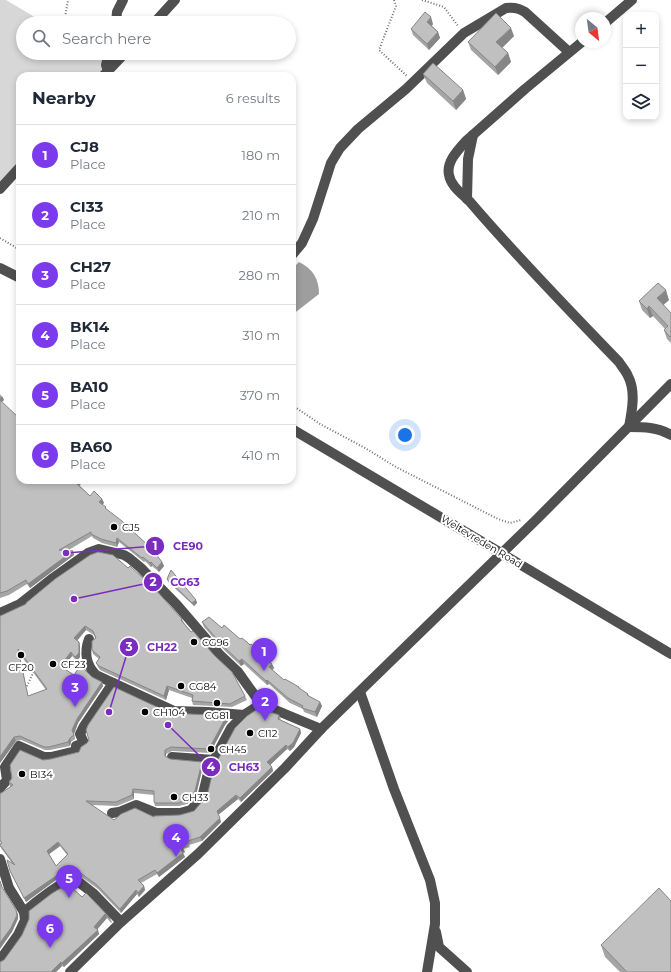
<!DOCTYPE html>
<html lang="en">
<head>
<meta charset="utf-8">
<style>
  :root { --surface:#fff; --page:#f6f6f7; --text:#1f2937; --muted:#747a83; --line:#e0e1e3; --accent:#7c3aed }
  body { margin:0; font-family:Montserrat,sans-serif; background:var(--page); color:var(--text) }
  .controls { position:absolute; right:12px; top:12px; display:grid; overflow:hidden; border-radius:8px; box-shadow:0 2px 6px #0003 }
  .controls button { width:36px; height:36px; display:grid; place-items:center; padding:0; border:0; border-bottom:1px solid var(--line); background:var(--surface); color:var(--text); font:20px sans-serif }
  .compass { position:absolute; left:575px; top:12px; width:36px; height:36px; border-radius:50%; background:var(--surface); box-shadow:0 2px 6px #0003; rotate:151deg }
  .you { position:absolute; left:405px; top:435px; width:14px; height:14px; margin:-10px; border:3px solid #fff; border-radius:50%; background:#1a73e8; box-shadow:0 0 0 6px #1a73e833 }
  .badge { display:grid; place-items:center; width:26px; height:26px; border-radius:50%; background:var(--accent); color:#fff; font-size:13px; font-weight:700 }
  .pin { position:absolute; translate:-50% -33px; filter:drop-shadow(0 1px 2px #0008) }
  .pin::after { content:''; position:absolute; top:21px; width:14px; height:12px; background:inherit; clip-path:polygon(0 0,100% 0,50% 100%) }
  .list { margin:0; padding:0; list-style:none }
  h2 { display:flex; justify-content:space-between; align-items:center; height:52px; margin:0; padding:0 16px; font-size:17px }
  h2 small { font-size:13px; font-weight:400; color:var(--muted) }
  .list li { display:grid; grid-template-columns:26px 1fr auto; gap:12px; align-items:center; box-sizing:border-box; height:60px; padding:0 16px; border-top:1px solid var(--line) }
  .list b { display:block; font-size:15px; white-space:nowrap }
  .list p { margin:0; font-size:13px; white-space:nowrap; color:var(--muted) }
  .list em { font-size:13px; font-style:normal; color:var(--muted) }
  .icon { flex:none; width:22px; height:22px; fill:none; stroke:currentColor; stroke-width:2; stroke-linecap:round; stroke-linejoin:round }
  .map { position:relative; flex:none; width:671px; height:972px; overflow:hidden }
  .search { position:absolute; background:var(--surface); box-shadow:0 2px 6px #0003; left:16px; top:16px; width:280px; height:44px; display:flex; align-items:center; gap:10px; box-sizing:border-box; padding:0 14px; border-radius:22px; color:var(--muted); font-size:15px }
  .panel { position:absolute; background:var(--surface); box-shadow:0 2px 6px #0003; left:16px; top:72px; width:280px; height:412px; border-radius:12px }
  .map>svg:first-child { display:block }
  .green { fill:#d7d7d7 }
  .water { fill:#9e9e9e }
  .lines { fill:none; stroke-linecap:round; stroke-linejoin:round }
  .path { stroke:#727272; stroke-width:2; stroke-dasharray:1 2; stroke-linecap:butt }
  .minor { stroke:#505050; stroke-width:10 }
  .wall { fill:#a5a5a5; fill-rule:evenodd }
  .shaded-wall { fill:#868686 }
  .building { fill:#c0c0c0; stroke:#868686; fill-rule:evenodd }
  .poi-dot { fill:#000; stroke:#fff; stroke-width:1.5 }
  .labels { text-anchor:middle; stroke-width:4; stroke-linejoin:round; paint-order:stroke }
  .poi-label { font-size:10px; fill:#000; stroke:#fff; text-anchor:start }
  .street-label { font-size:10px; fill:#000; stroke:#fff }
  .leader { fill:none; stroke:#7b2cbf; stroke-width:1.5 }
  .callout-dot { fill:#7b2cbf; stroke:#fff; stroke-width:1.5 }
  .mark-label { font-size:12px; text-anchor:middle; font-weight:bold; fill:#fff }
  .callout-label { font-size:11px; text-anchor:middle; font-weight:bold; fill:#7b2cbf; stroke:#fff; stroke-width:4; stroke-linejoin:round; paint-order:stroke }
</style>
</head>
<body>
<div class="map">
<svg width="671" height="972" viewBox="0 0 671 972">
  <rect width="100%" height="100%" fill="#fff"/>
  <path class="green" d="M0,0h6l39,23h-22v30h72l14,8 -13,15h-76v84l-20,22z"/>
  <path class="water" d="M299,262c14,7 20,17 20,32l-27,21v-46z"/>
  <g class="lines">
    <g class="path">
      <path d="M394,0l2,6 -17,44 28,26"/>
      <path d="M422,0l22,7 14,19"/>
      <path d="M64,23l4,-23"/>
      <path d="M0,238l20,12"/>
      <path d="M292,405l28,19 45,24 31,19 102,52 12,4 11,-3"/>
      <path d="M25,688h1l8,-17"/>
    </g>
    <g class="minor">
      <path d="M116,23l1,-11 6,-12"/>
      <path d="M154,23l21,-23"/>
      <path d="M605,23l27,-23"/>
      <path d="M582,42l-57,47 -59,52c-8,9 -20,21 -17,34 2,12 15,20 22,28 47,55 98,107 148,159 3,5 7,9 9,14 8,15 4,35 1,51"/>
      <path d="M108,71l-2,-6 3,-12"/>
      <path d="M103,76l22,-23"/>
      <path d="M0,189l20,-22"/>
      <path d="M467,199l1,-40 5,-24"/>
      <path d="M292,255l10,-12 11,-24 18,-56 9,-15 18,-19 48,-40 58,-56 42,-25c8,-1 13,0 19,4l44,40"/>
      <path d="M0,268l20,10"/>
      <path d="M629,427c15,0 28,0 42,8"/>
      <path d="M292,429l379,225"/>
      <path d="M0,613l20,-9 33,-26 35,-25 11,-4 25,6 5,3 12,10 36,37 43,50 18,17 23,32 60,25"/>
      <path d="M89,639c-5,13 -3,26 7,36l78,36 34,1 36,3"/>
      <path d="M360,692l34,97 36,91 5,23v21l-8,48"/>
      <path d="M172,757l42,3"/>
      <path d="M0,788l7,-8 -2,-13 14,-21 25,11h7l25,-6v-5l8,-3 -4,-9 4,-8 29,-43"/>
      <path d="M112,813l7,-1 17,-7 20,8h24l11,-3 11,-12 7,-29 22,-41 13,-13 17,-11"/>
      <path d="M0,859l9,29 15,24 1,8 -7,15 -18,25"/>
      <path d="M24,912c9,-8 40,-33 51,-33l19,15 27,28"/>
      <path d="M436,932l3,15 28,25"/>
      <path d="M70,972l51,-50 77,-68 87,-86 36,-39 217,-211 133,-134"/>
    </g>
  </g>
  <g class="wall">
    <path d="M433,24l-1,2 6,6 2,6 -11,12 -16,-15 -2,-6z"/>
    <path d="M514,36l-12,12 6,5 3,9 -13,13 -27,-25 -3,-8z"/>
    <path d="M423,74l40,16 3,9 -10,11 -29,-27z"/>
    <path d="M669,300l-6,5 8,8v30l-4,-4 -3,-9 1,-1 -12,-13 -3,2 -8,-8 -3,-9z"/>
    <path d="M0,394l4,6 -2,2 18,78 62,3 -3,2 11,11 12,3 2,4 -2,1 4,6 56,52 2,4 -5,6 -7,-6 -1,1 -6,-6 -1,1 -25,-20 -2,5 -15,-4 -9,-5 -1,-2 -25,15h6l1,4 -44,33 -3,-4 -18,11 -9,3z"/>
    <path d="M167,579l29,21 1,3 -3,3 -26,-24z"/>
    <path d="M0,616l182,3 2,4 61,73 2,4 -15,7 -39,-2 -1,-4v-3l-23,-8 -3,10 -66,-30 -2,-3 -2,-4 3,-4 -6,-5 -1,-4 3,-12 -1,-3 -8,-5 -9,10 2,2 1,4v11l-3,4 -5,-5 -9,12 11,7 18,2 11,9 -25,37 -4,11 1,5 -4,3 -1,4 -20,4h-5l-24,-10 -5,1 -16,22zM19,653l27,37 -18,6z"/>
    <path d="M202,622l20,6 18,11 7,3 25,22 2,4 -2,2 12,10 15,7 1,2 8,5 1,2 11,6 2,4 -5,11 -13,-5 -1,-3 -13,-6 -21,-19 -2,1 -23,-21 -3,2 -16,-15 -21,-24z"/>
    <path d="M170,713l58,3 1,4 -4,5 -15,28 -38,-2 -6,3v3l4,2 33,7 -7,29 -9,9 -8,2h-24l-1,-4v-7l-20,-2v6l-17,7 -25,-1 22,15 40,-3 26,-2 14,-4 85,-96 2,5 19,9 1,4 -7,14 -4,4 -3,-2 -17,16 2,2 1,4 -32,31 -3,-3 -20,16 3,7 -19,19 -13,4 1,2 -7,2 2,3 -2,1 2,4 -26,20 -2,-3 -16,9 3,3 1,4 -6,7 -2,-3 -16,19 -23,-24 -22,-16 -8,1 -8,3 -34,25 -14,-28 -5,-14 5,3 -11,-15 -1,-2v-2l1,-1 -1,-2v-47l10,-7 -1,-5 34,-22 8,-1 28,-7zM60,846l7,9 -11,11 -7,-12z"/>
    <path d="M70,886l12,11 28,21 2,4 -1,1 -4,-5 -10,11 2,5 -35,33 -2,-1 -6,6h-56l4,-12z"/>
    <path d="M601,945l70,27h-51l-15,-15z"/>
  </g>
  <g class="shaded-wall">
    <path d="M431,17l2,7 -3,4 -3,-6z"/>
    <path d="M511,28l3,8 -15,15 -3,-9z"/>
    <path d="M438,32l2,6 -11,12 -2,-6z"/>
    <path d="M508,53l3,9 -13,13 -3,-8z"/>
    <path d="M463,90l3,9 -10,11 -3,-9z"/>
    <path d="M666,290l3,10 -9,8 -3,-10z"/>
    <path d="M649,306l4,10 -3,2 -3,-9z"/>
    <path d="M2,396l2,4 -4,3v-5z"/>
    <path d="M80,480h1l1,3 -4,4 -2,-4z"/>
    <path d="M102,499l2,4 -3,3 -2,-4z"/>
    <path d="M117,538l2,4 -2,5 -1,-4z"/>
    <path d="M73,551l1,4 -44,33 -2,-4z"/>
    <path d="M151,562l1,4 -1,1 -1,-4z"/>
    <path d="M162,562l2,4 -5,6 -2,-4z"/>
    <path d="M196,600l1,3 -3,3 -2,-3z"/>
    <path d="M85,626l1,4 -10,12 -2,-4z"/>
    <path d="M79,642l1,4v11l-3,4 -2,-4z"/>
    <path d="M71,652l1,4 -10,14 -2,-4z"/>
    <path d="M242,659l2,5 -3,2 -2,-5z"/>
    <path d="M272,664l2,4 -3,4 -2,-5z"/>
    <path d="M267,680l2,4 -2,1 -1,-4z"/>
    <path d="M102,682l1,4 -25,37 -4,11 1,5 -3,-9 5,-11z"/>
    <path d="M167,686l2,4 -3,10 -2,-4z"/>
    <path d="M320,702l2,4 -5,11 -2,-5z"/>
    <path d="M228,716l1,4 -4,5 -15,28 -1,-4 15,-28z"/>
    <path d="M300,729l1,4 -7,14 -4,4 -2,-4z"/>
    <path d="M14,737l2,4 -16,22v-6z"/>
    <path d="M70,738l1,4 -1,4 -2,-4z"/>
    <path d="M286,745l1,4 -18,17 -2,-4z"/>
    <path d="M165,750l1,4v6l-1,-4z"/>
    <path d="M202,762l1,4 -7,29 -9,9 -1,-4z"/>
    <path d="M272,767l1,4 -32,31 -1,-4z"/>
    <path d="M133,789l1,4v6l-2,-4z"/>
    <path d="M236,795l2,4 -20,16 -1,-4z"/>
    <path d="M220,818l1,4 -19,19 -2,-4z"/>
    <path d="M58,842l2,4 -12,9 -1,-4z"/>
    <path d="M183,848l2,4 -2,1 2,4 -26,20 -2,-4z"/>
    <path d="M59,874l1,3 -34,25 -2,-4z"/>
    <path d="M144,886l1,4 -6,7 -1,-4z"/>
    <path d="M136,890l1,4 -16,19 -1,-4z"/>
    <path d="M16,910l2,4v5l-6,13 -12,17v-6z"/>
    <path d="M105,914l2,4 -11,13 -2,-4z"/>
    <path d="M98,930l1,4 -35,33 -2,-4z"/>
    <path d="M61,962l1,4 -6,6h-5z"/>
  </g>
  <g class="building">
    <path d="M425,12l6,5 -4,5 11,10 -11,12 -16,-15z"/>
    <path d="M496,13l15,15 -15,14 12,11 -13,14 -27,-25z"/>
    <path d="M433,63l30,27 -10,11 -30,-27z"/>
    <path d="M658,283l8,7 -9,8 14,15v23l-1,1 -6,-7 4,-4 -19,-20 -2,3 -8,-8z"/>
    <path d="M0,400l18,17 2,-1v64h60l-4,3 14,13 4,-5 8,8 -3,3 7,5 -1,1 17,13 30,28 10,13 -5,6 -6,-6 -1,1 -7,-6 -1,1 -25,-20 -1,5 -15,-4 -10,-5v-2l-32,18 14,1 -45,33 -2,-4 -19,11 -7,2z"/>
    <path d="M98,552l15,3 15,13 2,-2 24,22 28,31 -1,1 10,12 2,-1 21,24 18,17 13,24 -15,8 -38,-3 1,-6 -26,-9 -3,10 -65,-30 -3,-3 4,-6 -8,-7v-9l4,-3 -3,-7 -8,-5 -11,12 5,4v11l-4,4 -4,-5 -11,14 14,9 6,-9 4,3 8,8 10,5 -25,37 -5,11 2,5 -4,3 -2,4 -19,5h-5l-24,-11 -6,1 -14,20v-141l26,-12v-1l29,-24 35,-24zM18,649l29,40 -19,7z"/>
    <path d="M171,570l25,30 -4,3 -25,-24z"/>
    <path d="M209,617l13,11 2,-3 16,14 2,-1 5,4 3,3 1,-1 21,20 -3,3 15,13 1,-1 14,8v1l9,6 -1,1 13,7 -5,10 -13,-4 1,-2 -15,-8 -21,-18 -1,1 -24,-22 -3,2 -16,-15 -21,-24z"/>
    <path d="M114,687l56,26 58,3 -4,5 -15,28 -38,-2 -6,3v6l5,3 32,3 -7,29 -9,9 -8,3h-22l-2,-1v-11l-21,-2 -1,6 -16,7 -30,-1 28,19 7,-6 14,-6 19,9v-1l26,-1 14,-4 13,-15 7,-29 21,-39 12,-12 12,-8 20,7 -1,4 22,10 -7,14 -5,4 -2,-2 -19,17 5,5 -32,31 -4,-3 -19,16 3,7 -20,19 -12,4v2l-7,3 2,2 -2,2 2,3 -26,20 -2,-3 -17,10 6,6 -6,7 -2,-3 -16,19 -23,-24 -22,-16 -8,1 -8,4 -35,24 -14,-27 -3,-11 8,5 -15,-20v-1l2,-1 -2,-3v-46l13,-9 -4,-3 3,-4 -2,-13 10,-15 23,10 8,-1 28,-7 2,-5 6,-4 2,-3 -3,-10 2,-5zM58,842l10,12 -12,12 -9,-15z"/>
    <path d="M0,881l2,6 14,23 1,5 -6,13 -11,15z"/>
    <path d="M69,883l-1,1 14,13 4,-4 2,2 22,23v1l-5,-5 -11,13 4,3 -36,33 -1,-1 -10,10h-51v-10l4,-2 18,-25 7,-16v-8l22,-17z"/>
    <path d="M659,888l12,13v71h-44l-26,-27z"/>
  </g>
  <g class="poi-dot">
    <circle cx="114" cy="527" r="4"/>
    <circle cx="194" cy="642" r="4"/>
    <circle cx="21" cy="655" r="4"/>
    <circle cx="53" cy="664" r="4"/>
    <circle cx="181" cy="686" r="4"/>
    <circle cx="217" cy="703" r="4"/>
    <circle cx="145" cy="712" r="4"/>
    <circle cx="250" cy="733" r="4"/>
    <circle cx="211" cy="749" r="4"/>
    <circle cx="22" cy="774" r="4"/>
    <circle cx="174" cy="797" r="4"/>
  </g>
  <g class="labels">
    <g class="poi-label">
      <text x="122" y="531">CJ5</text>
      <text x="202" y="646">CG96</text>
      <text x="61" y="668">CF23</text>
      <text x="21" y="671" text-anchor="middle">CF20</text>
      <text x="189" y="690">CG84</text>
      <text x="153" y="716">CH104</text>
      <text x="217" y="719" text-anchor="middle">CG81</text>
      <text x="258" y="737">CI12</text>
      <text x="219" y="753">CH45</text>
      <text x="30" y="778">BI34</text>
      <text x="182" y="801">CH33</text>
    </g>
    <g class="street-label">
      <text transform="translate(482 541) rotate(31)" y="4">Weltevreden Road</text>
    </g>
  </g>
  <path class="leader" d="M66 553L155 546M74 599L153 582M109 712L129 647M168 725L211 767"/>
  <g class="callout-dot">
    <circle cx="66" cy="553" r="4"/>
    <circle cx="74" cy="599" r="4"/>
    <circle cx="109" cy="712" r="4"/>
    <circle cx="168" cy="725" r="4"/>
    <circle cx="155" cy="546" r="10"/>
    <circle cx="153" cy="582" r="10"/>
    <circle cx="129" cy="647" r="10"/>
    <circle cx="211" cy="767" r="10"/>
  </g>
  <g class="mark-label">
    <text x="155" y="550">1</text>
    <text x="153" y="586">2</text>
    <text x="129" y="651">3</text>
    <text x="211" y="771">4</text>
  </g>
  <g class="callout-label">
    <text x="188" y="550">CE90</text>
    <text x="185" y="586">CG63</text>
    <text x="162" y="651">CH22</text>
    <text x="244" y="771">CH63</text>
  </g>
</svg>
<div class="controls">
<button>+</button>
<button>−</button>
<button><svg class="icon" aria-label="layers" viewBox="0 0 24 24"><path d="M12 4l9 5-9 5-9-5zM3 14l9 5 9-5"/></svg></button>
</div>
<svg class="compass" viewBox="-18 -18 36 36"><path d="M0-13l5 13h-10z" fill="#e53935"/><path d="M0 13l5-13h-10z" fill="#747a83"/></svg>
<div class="you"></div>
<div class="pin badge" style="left:264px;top:671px">1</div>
<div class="pin badge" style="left:265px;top:721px">2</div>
<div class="pin badge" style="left:75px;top:707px">3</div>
<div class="pin badge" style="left:176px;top:857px">4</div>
<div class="pin badge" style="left:69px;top:898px">5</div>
<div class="pin badge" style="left:50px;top:948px">6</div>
<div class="search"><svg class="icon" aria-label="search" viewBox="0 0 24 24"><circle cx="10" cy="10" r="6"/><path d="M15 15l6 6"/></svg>Search here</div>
<section class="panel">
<h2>Nearby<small>6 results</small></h2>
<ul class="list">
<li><span class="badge">1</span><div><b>CJ8</b><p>Place</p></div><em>180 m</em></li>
<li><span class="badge">2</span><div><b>CI33</b><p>Place</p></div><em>210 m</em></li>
<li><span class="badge">3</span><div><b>CH27</b><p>Place</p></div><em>280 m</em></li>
<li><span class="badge">4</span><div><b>BK14</b><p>Place</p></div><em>310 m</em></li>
<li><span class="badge">5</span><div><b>BA10</b><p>Place</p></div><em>370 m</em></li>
<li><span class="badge">6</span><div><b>BA60</b><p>Place</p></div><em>410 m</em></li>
</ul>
</section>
</div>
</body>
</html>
